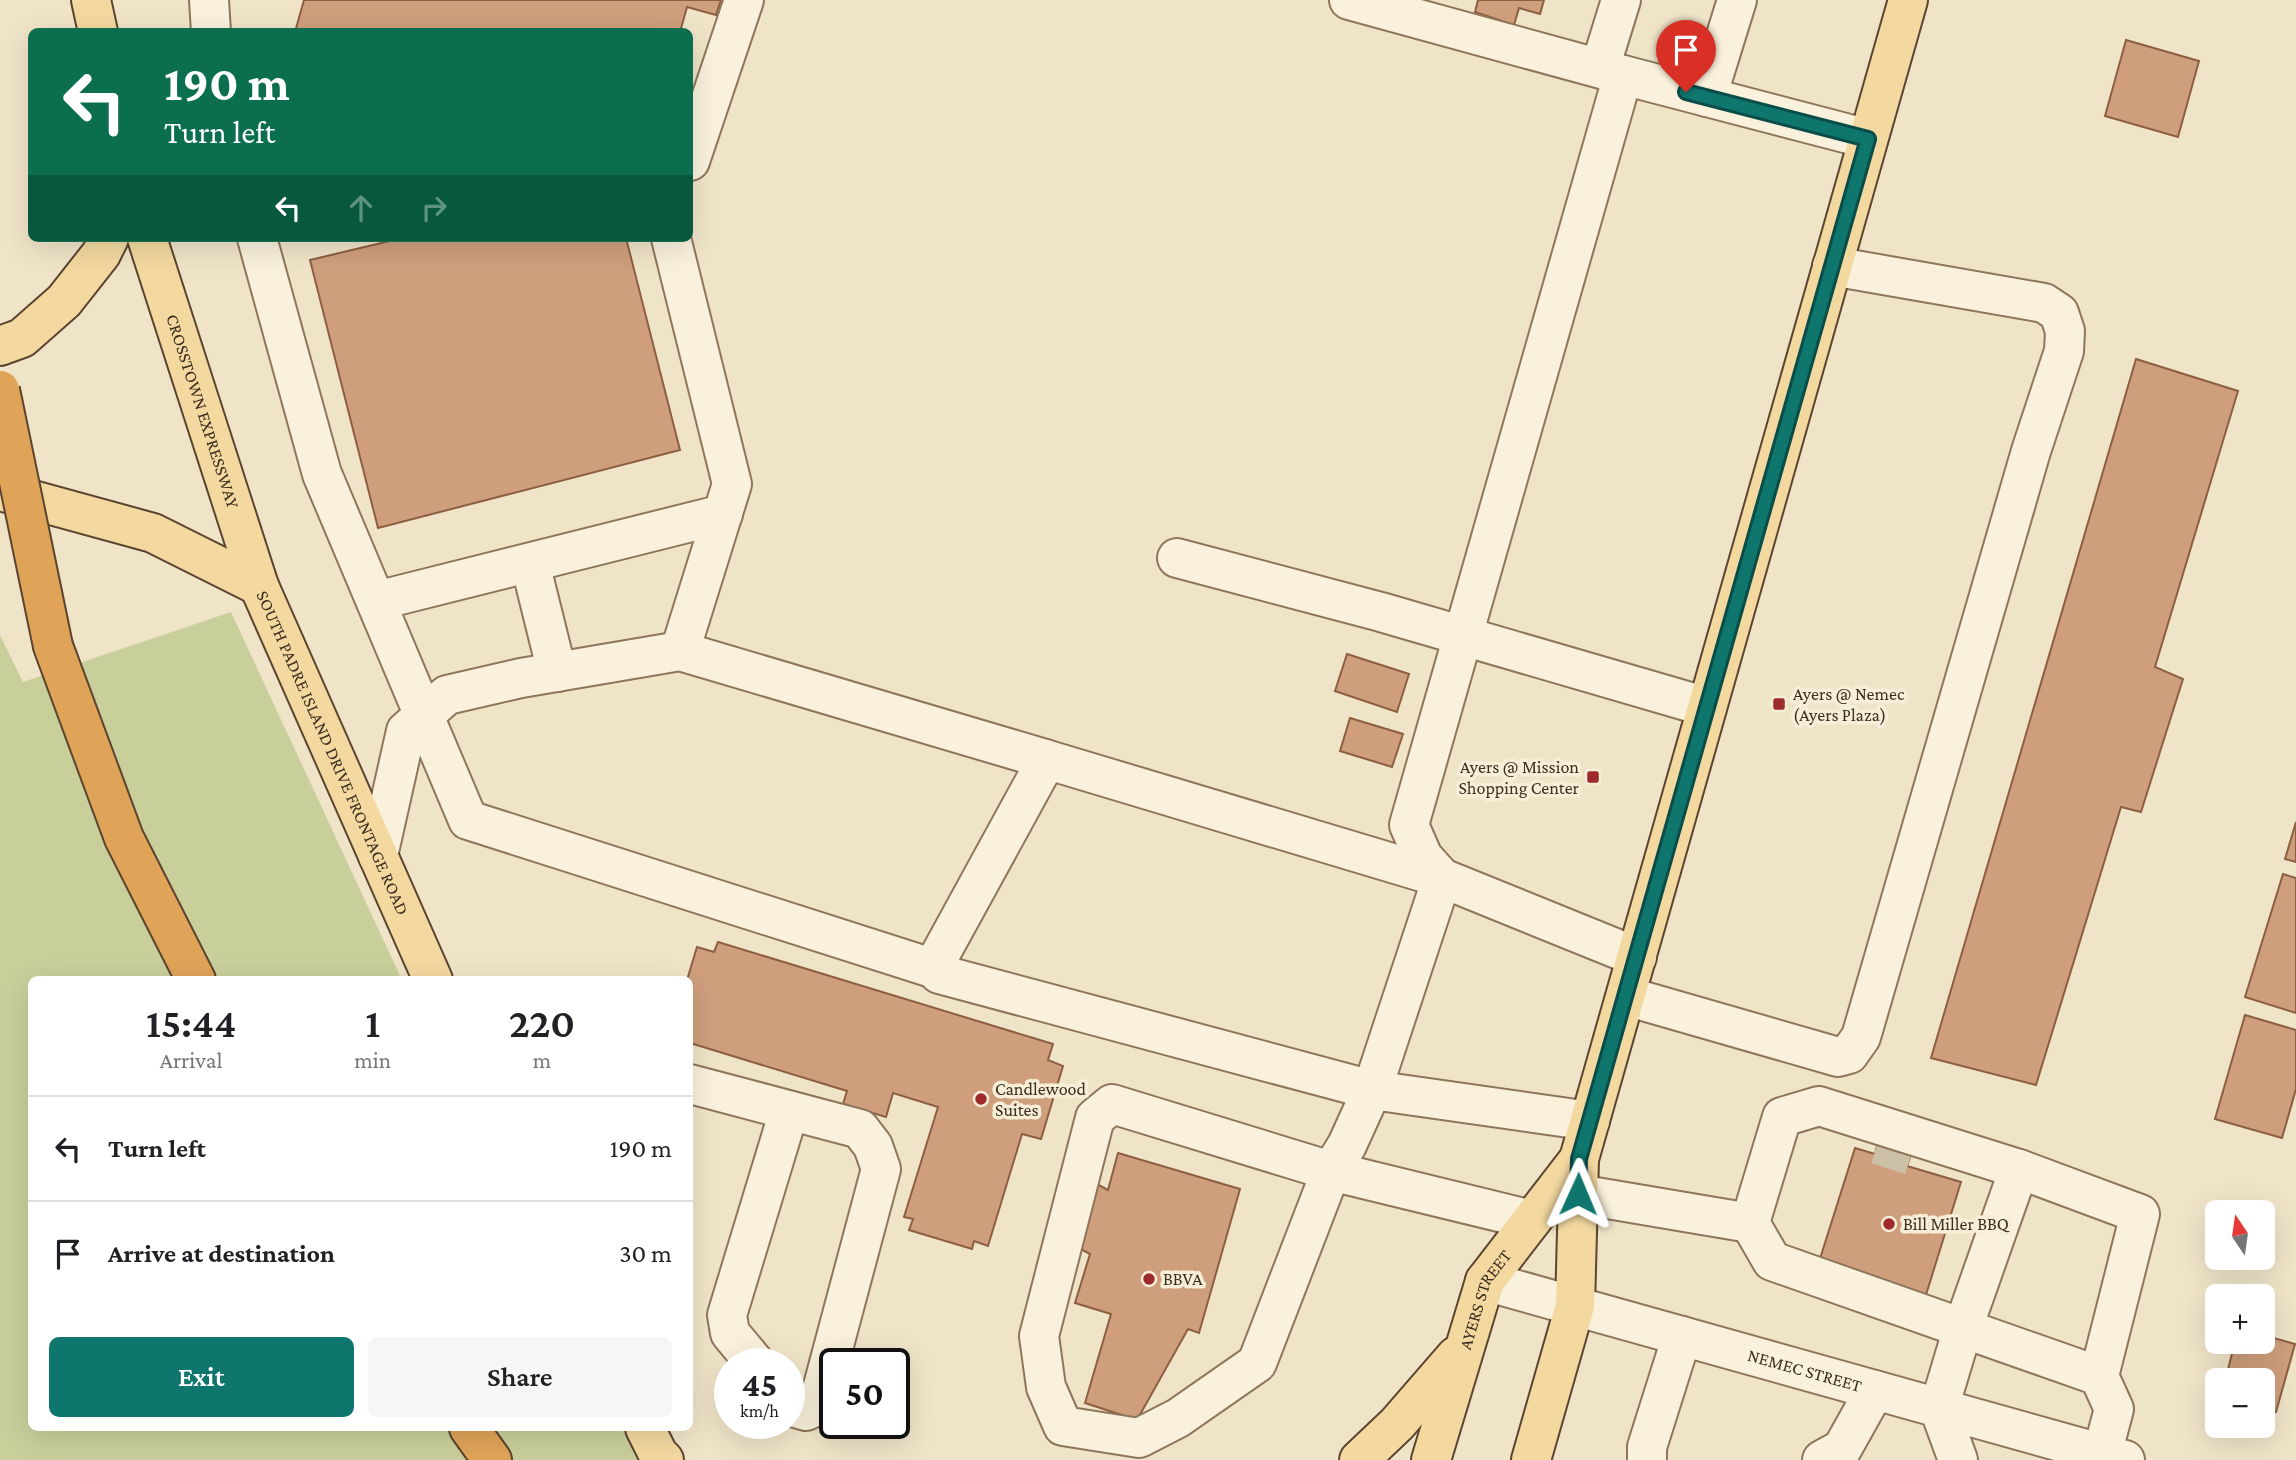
<!DOCTYPE html>
<html lang="en">
<head>
<meta charset="utf-8">
<style>
	body { margin:0; font-family:"Crimson Pro",serif; background:#f6f6f6; color:#202124; height:100vh; display:flex; flex-direction:column; font-size:26px; white-space:nowrap }
	* { box-sizing:border-box; margin:0 }
	p { font-size:23px; color:#757577 }
	.icon { flex:none; width:38px; height:38px; fill:none; stroke:currentColor; stroke-width:2; stroke-linecap:round; stroke-linejoin:round }
	.map { position:relative; flex:1; overflow:hidden }
	.side { position:absolute; left:28px; top:976px; width:665px; height:455px; display:flex; flex-direction:column; background:#fff; border-radius:10px; box-shadow:0 7px 28px #0002 }
	.side>* { flex:none }
	.banner { position:absolute; left:28px; top:28px; width:665px; height:214px; border-radius:10px; box-shadow:0 7px 28px #0002; background:#0b6e4f; color:#fff; overflow:hidden }
	.needle { width:46px; rotate:347deg }
	.buttons { position:absolute; left:2205px; top:1200px; display:grid; gap:14px }
	.buttons a { display:grid; place-items:center; width:70px; height:70px; border-radius:10px; background:#fff; box-shadow:0 7px 28px #0002; font-size:35px }
	.speed { position:absolute; left:714px; top:1348px; display:flex; gap:14px; font-size:35px; font-weight:700; text-align:center }
	.speed>* { display:grid; place-content:center; width:91px; height:91px; border-radius:50%; background:#fff; box-shadow:0 7px 28px #0002; line-height:1 }
	.speed small { font-size:18px; font-weight:400 }
	.speed .limit { border:4px solid #111; border-radius:10px; background:#fff; color:#111 }
	.pin { position:absolute; display:grid; place-items:center; width:60px; height:60px; color:#fff; margin:-72px -30px; border-radius:50% 50% 50% 0; rotate:-45deg; box-shadow:0 0 7px #0007 }
	.pin .icon { rotate:45deg }
	.me { position:absolute; width:77px; margin:-38px; rotate:1deg; stroke-linejoin:round; filter:drop-shadow(0 0 5px #0008) }
	.turn { display:flex; align-items:center; gap:24px; height:147px; padding:0 21px; font-size:32px }
	.turn .icon { width:91px; height:91px; stroke-width:2.5 }
	.turn b { display:block; font-size:49px; line-height:60px }
	.lanes { display:flex; align-items:center; height:66px; padding:0 21px; background:#0003; justify-content:center; gap:35px; direction:ltr }
	.lanes .off { opacity:.35 }
	.eta { display:flex; justify-content:space-evenly; align-items:center; height:119px; text-align:center }
	.eta b { font-size:42px; font-weight:600; line-height:49px }
	.primary-button { display:flex; gap:14px; margin-top:auto; padding:14px 21px }
	.primary-button a { flex:1; height:80px; border-radius:10px; background:#0f766e; color:#fff; font-size:28px; font-weight:600; line-height:80px; text-align:center }
	.primary-button a+a { background:#f6f6f6; color:#202124 }
	ul { padding:0; list-style:none }
	li { display:flex; align-items:center; gap:21px; height:105px; padding:0 21px; border-top:2px solid #e0e0e0 }
	li div { flex:1 }
	li b { display:block; font-size:26px }
	li em { font-style:normal }
	.map>svg:first-child { display:block }
</style>
</head>
<body>
<div class="map">
<svg width="2296" height="1460" viewBox="0 0 2296 1460">
	<rect width="100%" height="100%" fill="#f0e4c8"/>
	<path fill="#c9cf9b" d="M231,612L402,980H32V1428H621L642,1460H0V635L23,682Z"/>
	<g fill="#cf9f7d" stroke="#8d5f41" stroke-width="2">
		<path d="M304,0H721L716,15L687,7L680,32H295Z"/>
		<path d="M1478,0H1544L1540,14L1519,8L1514,25L1475,12Z"/>
		<path d="M2126,40L2199,61L2178,137L2105,116Z"/>
		<path d="M402,238H626L680,450L378,528L310,260Z"/>
		<path d="M2136,359L2238,391L2155,667L2183,679L2141,812L2121,807L2036,1085L1931,1058Z"/>
		<path d="M1347,654L1409,674L1397,712L1335,691Z"/>
		<path d="M1350,718L1403,734L1392,767L1340,751Z"/>
		<path d="M2296,822V862L2285,859Z"/>
		<path d="M2283,874L2296,878V1013L2245,997Z"/>
		<path d="M718,942L1053,1044L1048,1060L1063,1066L1041,1139L1022,1134L988,1246L974,1241L972,1249L909,1230L913,1219L904,1217L938,1107L893,1093L886,1117L843,1104L847,1091L690,1043V980H687L697,947L714,952Z"/>
		<path d="M2245,1015L2296,1030V1089L2282,1138L2215,1119Z"/>
		<path d="M1879,1139L1913,1149L1907,1166L1961,1182L1925,1298L1818,1265L1855,1148L1875,1154Z"/>
		<path d="M1118,1153L1240,1189L1199,1333L1188,1329L1137,1420L1085,1403L1111,1314L1075,1303L1090,1254L1077,1247L1095,1183L1108,1190Z"/>
		<path d="M2263,1335L2295,1344L2276,1412L2263,1408V1381H2225L2235,1342H2263Z"/>
	</g>
	<g fill="none" stroke-linecap="round" stroke-linejoin="round">
		<path stroke="#ccc0a6" stroke-width="38" stroke-dasharray="38 19" stroke-linecap="butt" d="M1877,1145L1911,1156"/>
		<g stroke="#8d765c" stroke-width="42">
			<g id="minor">
				<path d="M209,0L211,32"/>
				<path d="M1349,0L1623,75"/>
				<path d="M1600,68L1621,0"/>
				<path d="M1707,97L1737,0"/>
				<path d="M690,161L744,0"/>
				<path d="M257,238L322,474L468,820L935,969"/>
				<path d="M671,238L732,484L680,651"/>
				<path d="M1177,558L1381,612L1707,707"/>
				<path d="M530,563L557,672"/>
				<path d="M376,601L723,514"/>
				<path d="M1045,759L1442,878L1372,1090L1347,1145L1331,1171L1257,1363L1178,1418L1139,1438L1063,1426L1046,1387L1039,1336L1095,1118L1112,1104L1331,1171L1532,1220"/>
				<path d="M378,856L406,731L447,695L521,678L680,651L1045,759L1040,772L936,962L935,969L939,974L1372,1090L1590,1121"/>
				<path d="M1637,957L1442,878L1423,857L1409,825L1623,75L1868,139"/>
				<path d="M1626,996L1838,1057L1849,1054L1861,1037L2031,451L2064,351L2065,331L2059,313L2044,303L1832,266"/>
				<path d="M690,1084L860,1129L873,1146L881,1169L818,1405L806,1411L792,1407L789,1404"/>
				<path d="M1578,1194L1750,1223"/>
				<path id="s1" d="M1485,1281L2125,1460"/>
				<path d="M755,1363L730,1333L727,1315L789,1111"/>
				<path d="M2099,1376L2140,1214L2019,1169L1819,1106L1782,1117L1750,1223L1772,1261L2099,1376L2114,1409L2102,1454"/>
				<path d="M1647,1460V1447L1682,1336"/>
				<path d="M1822,1460L1842,1449L1875,1390"/>
				<path d="M1958,1460L1939,1408L1963,1328L2019,1169"/>
			</g>
		</g>
		<g stroke="#5b4430" stroke-width="42">
			<g id="major">
				<path d="M91,0L98,32"/>
				<path id="s2" d="M147,238L259,586L433,980"/>
				<path d="M0,346L22,338L64,301L101,254L109,238"/>
				<path d="M0,491L153,533L259,586"/>
				<path d="M645,1428L658,1454L664,1460"/>
				<path d="M1359,1460L1397,1424L1456,1356"/>
				<path id="s3" d="M1431,1460L1485,1281L1579,1159"/>
				<path d="M1531,1460L1575,1306L1579,1159L1908,0"/>
			</g>
		</g>
		<g stroke="#5b4430" stroke-width="42">
			<g id="highway">
				<path d="M53,646L124,838L196,980"/>
				<path d="M469,1428L492,1460"/>
			</g>
		</g>
		<use href="#minor" stroke="#faf1dc" stroke-width="38"/>
		<use href="#major" stroke="#f3d9a0" stroke-width="38"/>
		<use href="#highway" stroke="#e0a458" stroke-width="38"/>
		<g stroke="#5b4430" stroke-width="42" stroke-linecap="butt">
			<path id="highway-bridge" d="M0,390L53,646"/>
		</g>
		<use href="#highway-bridge" stroke="#e0a458" stroke-width="38"/>
	</g>
	<g fill="none" stroke-linecap="round" stroke-linejoin="round">
		<g stroke="#0a4d48" stroke-width="18">
			<path id="route" d="M1578,1194L1579,1159L1868,139L1686,92"/>
		</g>
		<use href="#route" stroke="#0f766e" stroke-width="12"/>
	</g>
	<g fill="#9e2a2b" stroke="#f7eed8" stroke-width="2.5">
		<rect x="1772" y="697" width="14" height="14" rx="3.5"/>
		<rect x="1586" y="770" width="14" height="14" rx="3.5"/>
		<circle cx="981" cy="1099" r="7"/>
		<circle cx="1889" cy="1224" r="7"/>
		<circle cx="1149" cy="1279" r="7"/>
	</g>
	<g text-anchor="middle" stroke-width="7" stroke-linejoin="round" paint-order="stroke">
		<g font-size="18" fill="#3d2e20" stroke="#f7eed8">
			<text dy="6" stroke="none"><textPath href="#s2" startOffset="182">CROSSTOWN EXPRESSWAY</textPath></text>
			<text dy="6" stroke="none"><textPath href="#s2" startOffset="548">SOUTH PADRE ISLAND DRIVE FRONTAGE ROAD</textPath></text>
			<text dy="6" stroke="none"><textPath href="#s3" startOffset="170">AYERS STREET</textPath></text>
			<text dy="6" stroke="none"><textPath href="#s1" startOffset="332">NEMEC STREET</textPath></text>
		</g>
		<g font-size="18" fill="#3d2e20" stroke="#f7eed8" text-anchor="start">
			<text x="1793" y="700">Ayers @ Nemec<tspan x="1793" dy="21">(Ayers Plaza)</tspan></text>
			<text x="1579" y="773" text-anchor="end">Ayers @ Mission<tspan x="1579" dy="21">Shopping Center</tspan></text>
			<text x="995" y="1095">Candlewood<tspan x="995" dy="21">Suites</tspan></text>
			<text x="1903" y="1230">Bill Miller BBQ</text>
			<text x="1163" y="1285">BBVA</text>
		</g>
	</g>
</svg>
<div class="buttons">
<a><svg class="needle" viewBox="-14 -14 28 28"><path d="M0-13l5 13h-10z" fill="#e53935"/><path d="M0 13l5-13h-10z" fill="#757577"/></svg></a>
<a>+</a>
<a>−</a>
</div>
<div class="speed"><div>45<small>km/h</small></div><div class="limit">50</div></div>
<div class="pin" style="left:1686px;top:92px;background:#d93025"><svg class="icon" aria-label="arrive" viewBox="0 0 24 24"><path d="M6 21V4h12l-3 4 3 4H6"/></svg></div>
<svg class="me" style="left:1578px;top:1194px" viewBox="-20 -20 40 40"><path d="M0-17L14 15 0 8-14 15z" fill="#0f766e" stroke="#fff" stroke-width="4"/></svg>
<div class="banner">
<div class="turn"><svg class="icon" aria-label="left" viewBox="0 0 24 24"><path d="M17 20v-9H6M10 6l-5 5 5 5"/></svg><div><b>190 m</b>Turn left</div></div>
<div class="lanes"><svg class="icon" aria-label="left" viewBox="0 0 24 24"><path d="M17 20v-9H6M10 6l-5 5 5 5"/></svg><svg class="icon off" aria-label="ahead" viewBox="0 0 24 24"><path d="M12 20V5M6 11l6-6 6 6"/></svg><svg class="icon off" aria-label="right" viewBox="0 0 24 24"><path d="M7 20v-9h11M14 6l5 5-5 5"/></svg></div>
</div>
<section class="side">
<div class="eta">
<div><b>15:44</b><p>Arrival</p></div>
<div><b>1</b><p>min</p></div>
<div><b>220</b><p>m</p></div>
</div>
<ul>
<li><svg class="icon" aria-label="left" viewBox="0 0 24 24"><path d="M17 20v-9H6M10 6l-5 5 5 5"/></svg><div><b>Turn left</b></div><em>190 m</em></li>
<li><svg class="icon" aria-label="arrive" viewBox="0 0 24 24"><path d="M6 21V4h12l-3 4 3 4H6"/></svg><div><b>Arrive at destination</b></div><em>30 m</em></li>
</ul>
<div class="primary-button"><a>Exit</a><a>Share</a></div>
</section>
</div>
</body>
</html>
